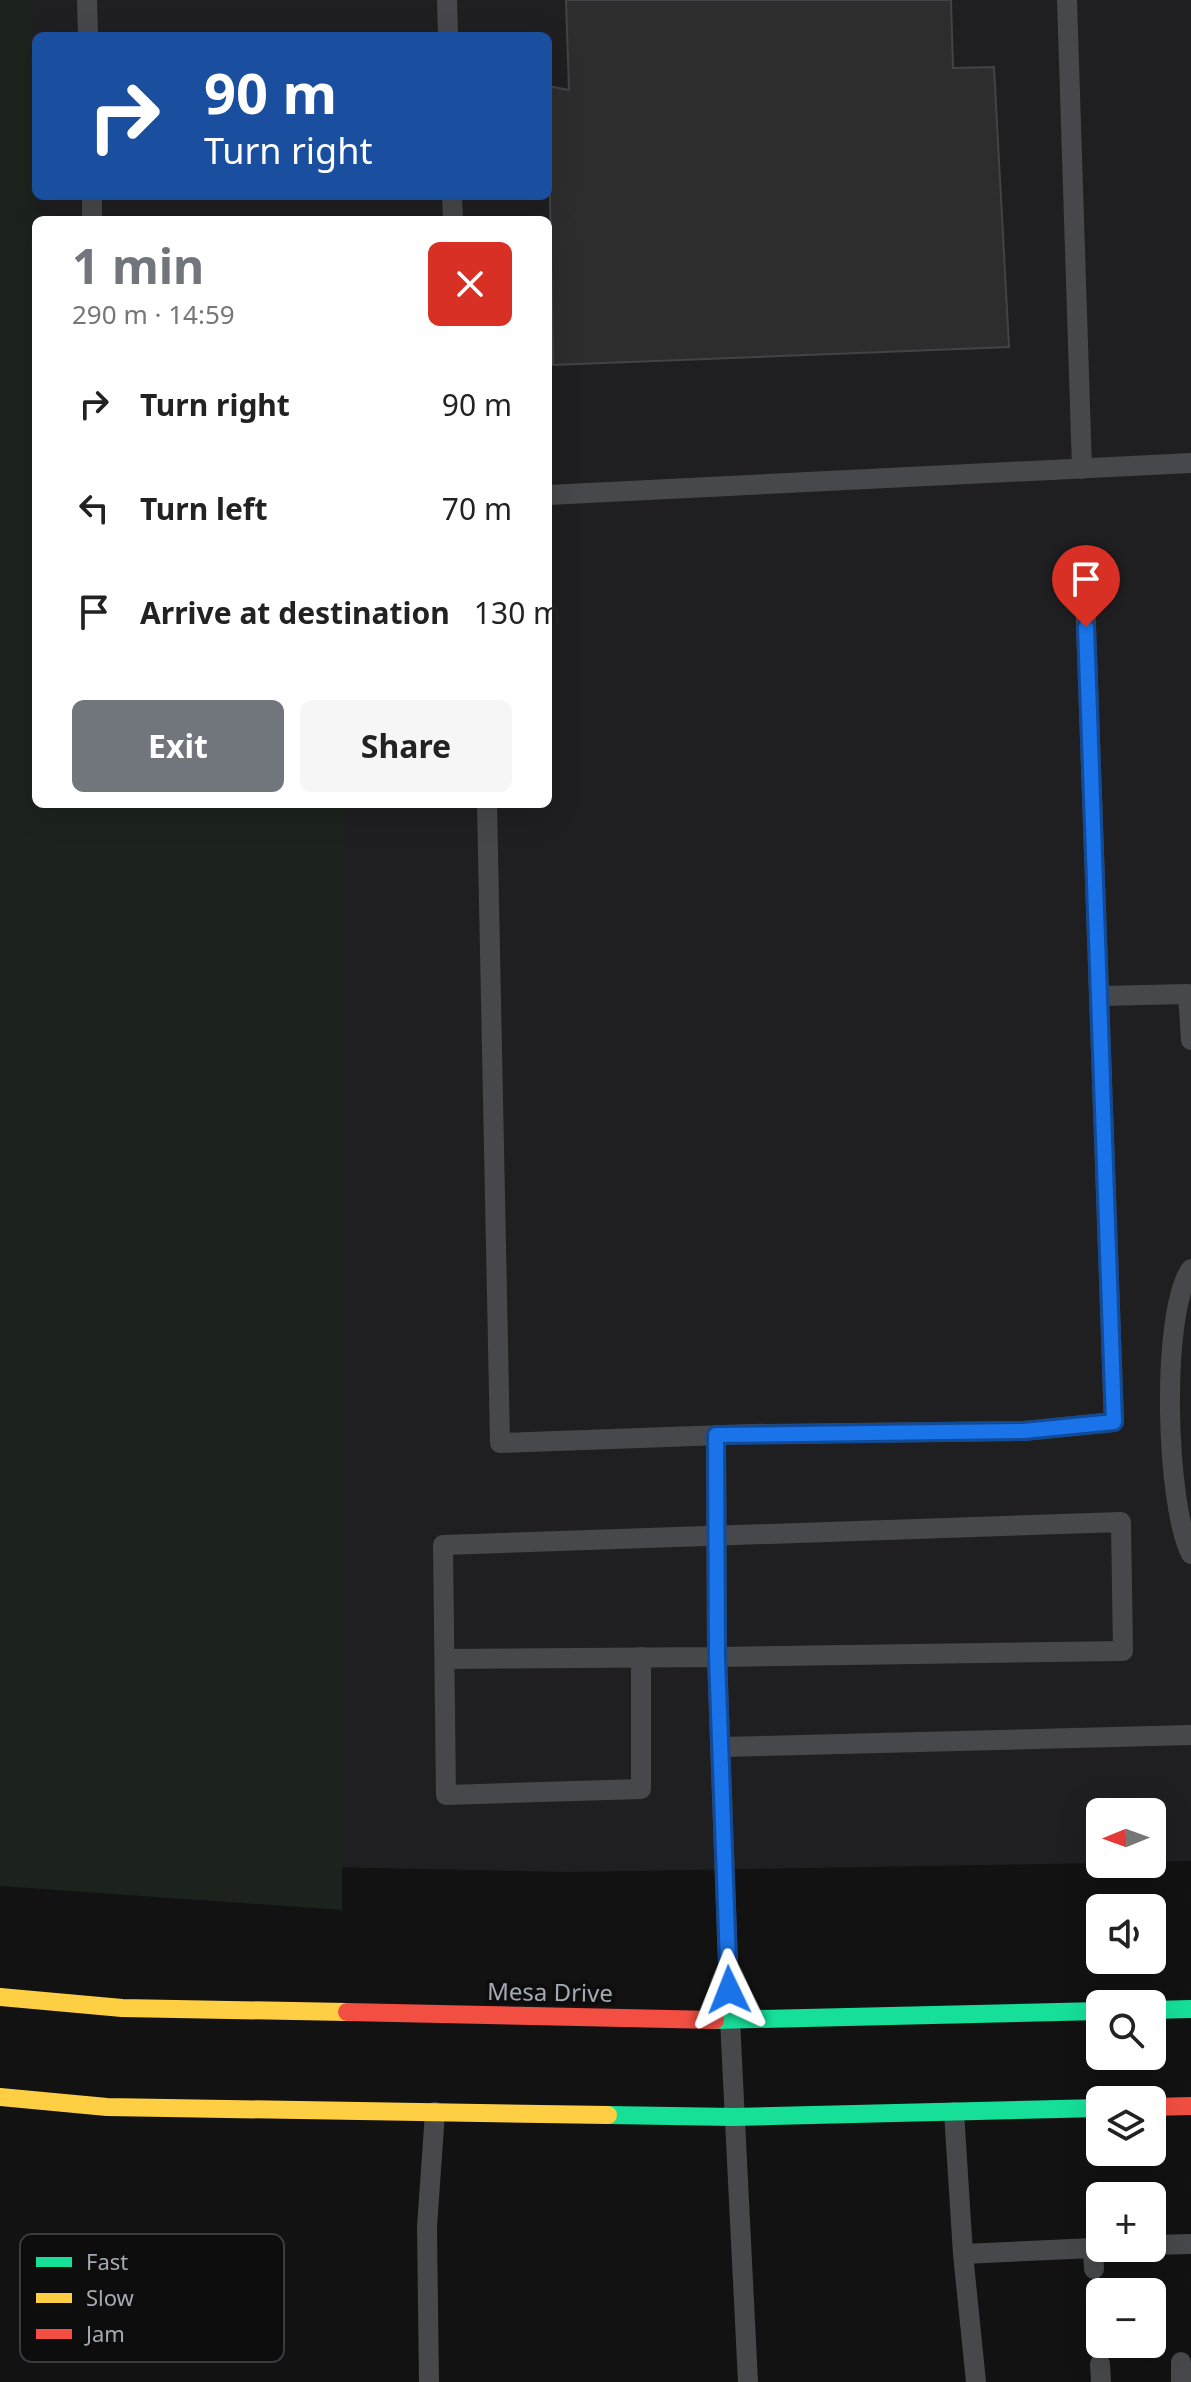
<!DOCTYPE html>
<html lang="en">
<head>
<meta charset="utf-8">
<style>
	body { margin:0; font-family:"Noto Sans",sans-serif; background:#f6f6f6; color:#222; height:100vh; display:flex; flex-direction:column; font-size:30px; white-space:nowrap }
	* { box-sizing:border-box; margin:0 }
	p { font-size:26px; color:#767676 }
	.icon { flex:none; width:44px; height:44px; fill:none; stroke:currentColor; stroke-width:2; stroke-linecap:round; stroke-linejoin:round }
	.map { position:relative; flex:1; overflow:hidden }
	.panel { position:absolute; left:32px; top:216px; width:520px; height:592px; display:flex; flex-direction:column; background:#fff; border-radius:12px; box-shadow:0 8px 32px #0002 }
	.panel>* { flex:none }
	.banner { position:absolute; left:32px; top:32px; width:520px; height:168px; border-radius:12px; box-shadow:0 8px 32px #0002; background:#1a4fa0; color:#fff; overflow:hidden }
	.needle { width:52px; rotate:269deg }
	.buttons { position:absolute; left:1086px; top:1798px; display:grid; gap:16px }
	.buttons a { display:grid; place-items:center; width:80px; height:80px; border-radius:12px; background:#fff; box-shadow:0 8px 32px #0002; font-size:40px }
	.pin { position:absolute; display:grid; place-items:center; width:68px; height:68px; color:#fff; margin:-82px -34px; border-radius:50% 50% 50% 0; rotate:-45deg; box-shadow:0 0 8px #0007 }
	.pin .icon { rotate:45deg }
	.me { position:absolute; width:88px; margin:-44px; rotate:358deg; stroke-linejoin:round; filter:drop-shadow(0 0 6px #0008) }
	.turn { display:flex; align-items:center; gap:28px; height:168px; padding:0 40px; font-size:36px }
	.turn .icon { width:104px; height:104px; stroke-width:2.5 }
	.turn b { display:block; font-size:56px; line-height:68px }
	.round { display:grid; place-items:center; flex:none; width:84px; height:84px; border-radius:12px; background:#f6f6f6 }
	.headline { display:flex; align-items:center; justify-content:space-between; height:136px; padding:0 40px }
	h1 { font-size:48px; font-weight:700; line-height:60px; color:#71757c }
	.button { display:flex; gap:16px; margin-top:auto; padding:16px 40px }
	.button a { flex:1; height:92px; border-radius:12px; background:#71757c; color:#fff; font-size:32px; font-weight:700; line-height:92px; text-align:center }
	.button a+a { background:#f6f6f6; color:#222 }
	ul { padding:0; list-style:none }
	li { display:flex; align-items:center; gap:24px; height:104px; padding:0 40px }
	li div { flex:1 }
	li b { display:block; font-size:30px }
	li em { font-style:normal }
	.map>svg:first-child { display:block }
</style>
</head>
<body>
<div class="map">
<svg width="1191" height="2382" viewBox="0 0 1191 2382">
	<rect width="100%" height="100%" fill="#121213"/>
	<path fill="#1f1f21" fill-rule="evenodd" d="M0,0H1191V1861L1152,1862V1812H1100V1863L565,1872L0,1860ZM36,36H548V196H36ZM36,220H548V804H36Z"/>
	<path fill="#1c231d" d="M0,0H31L36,220V804H345L342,1910L0,1886Z"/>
	<path fill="#2d2d2e" stroke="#424346" stroke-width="2" d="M566,0H951L953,68L994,67L1009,347L553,365L548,86L569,90Z"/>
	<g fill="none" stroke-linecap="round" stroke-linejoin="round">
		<g stroke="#47484b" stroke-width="20">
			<path d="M87,0L88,36"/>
			<path d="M447,0L448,36"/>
			<path d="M1067,0L1082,469"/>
			<path d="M92,196V220"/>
			<path d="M452,196L453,220"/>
			<path d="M548,495L1191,463"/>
			<path d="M487,804L500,1443L751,1434L1024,1431L1114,1422L1085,596"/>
			<path d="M1100,996L1188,994L1191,1040"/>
			<path d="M1191,1269C1160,1313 1166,1506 1191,1554"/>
			<path d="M641,1657V1789L446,1795L443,1545L1121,1522L1123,1651L717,1657L730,2020L748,2382"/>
			<path d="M445,1659L717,1657L716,1435"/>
			<path d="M721,1747L1191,1735"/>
			<path d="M954,2112L963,2254L976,2382"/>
			<path d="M1152,2245L1191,2244"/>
			<path d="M963,2254L1093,2248L1094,2269"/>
			<path d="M1181,2362V2382"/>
			<path d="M1100,2364L1101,2382"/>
			<path d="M429,2382L427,2227L435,2112"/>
		</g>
		<g stroke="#16e098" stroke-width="18">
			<path d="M1152,2010L1191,2009"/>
			<path d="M715,2020L1100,2011"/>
			<path d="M608,2115L734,2117L1100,2108"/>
		</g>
		<g stroke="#ffcf43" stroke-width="18">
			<path d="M0,1997L122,2008L347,2012"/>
			<path d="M0,2097L107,2107L608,2115"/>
		</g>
		<g stroke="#f24e42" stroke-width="18">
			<path d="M347,2012L715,2020"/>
			<path d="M1152,2107L1191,2106"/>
		</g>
	</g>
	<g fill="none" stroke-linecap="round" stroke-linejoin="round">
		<g stroke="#114b97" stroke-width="20">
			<path id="route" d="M729,1990L717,1657L716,1435L1024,1431L1114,1422L1086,627"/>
		</g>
		<use href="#route" stroke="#1a73e8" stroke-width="14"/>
	</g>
	<g text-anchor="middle" stroke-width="8" stroke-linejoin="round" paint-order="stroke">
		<g font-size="24" fill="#a4aab4" stroke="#0d0d0e">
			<text transform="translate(550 1993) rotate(1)" y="8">Mesa Drive</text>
		</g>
	</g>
	<rect x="20" y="2234" width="264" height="128" rx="12" fill="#0d0d0e" stroke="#3a3c40" stroke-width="2"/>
	<rect x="36" y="2257" width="36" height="10" fill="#16e098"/>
	<rect x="36" y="2293" width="36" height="10" fill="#ffcf43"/>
	<rect x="36" y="2329" width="36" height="10" fill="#f24e42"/>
	<g font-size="22" fill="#a4aab4">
		<text x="86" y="2270">Fast</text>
		<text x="86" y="2306">Slow</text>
		<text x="86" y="2342">Jam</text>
	</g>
</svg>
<div class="buttons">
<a><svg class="needle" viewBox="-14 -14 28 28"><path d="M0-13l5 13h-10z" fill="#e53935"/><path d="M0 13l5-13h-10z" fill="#767676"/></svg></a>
<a><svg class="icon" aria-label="sound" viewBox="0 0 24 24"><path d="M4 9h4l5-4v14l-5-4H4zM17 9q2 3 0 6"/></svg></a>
<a><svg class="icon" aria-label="search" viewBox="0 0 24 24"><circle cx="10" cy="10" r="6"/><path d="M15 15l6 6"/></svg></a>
<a><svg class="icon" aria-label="layers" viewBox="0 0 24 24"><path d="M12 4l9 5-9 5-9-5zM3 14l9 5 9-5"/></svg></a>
<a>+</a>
<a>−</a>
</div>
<div class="pin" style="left:1086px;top:627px;background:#d93025"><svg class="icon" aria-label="arrive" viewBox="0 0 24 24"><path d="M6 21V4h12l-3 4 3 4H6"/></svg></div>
<svg class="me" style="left:729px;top:1990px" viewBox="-20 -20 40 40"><path d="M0-17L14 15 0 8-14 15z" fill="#1a73e8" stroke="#fff" stroke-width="4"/></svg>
<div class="banner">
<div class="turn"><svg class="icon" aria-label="right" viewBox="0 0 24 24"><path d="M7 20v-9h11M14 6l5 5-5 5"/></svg><div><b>90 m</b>Turn right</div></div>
</div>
<section class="panel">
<div class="headline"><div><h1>1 min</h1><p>290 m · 14:59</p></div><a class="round" style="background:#d93025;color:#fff"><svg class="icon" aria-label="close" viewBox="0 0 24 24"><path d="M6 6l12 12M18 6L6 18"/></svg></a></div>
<ul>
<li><svg class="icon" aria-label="right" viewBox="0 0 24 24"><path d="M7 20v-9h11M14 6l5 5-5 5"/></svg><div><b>Turn right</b></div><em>90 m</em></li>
<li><svg class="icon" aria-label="left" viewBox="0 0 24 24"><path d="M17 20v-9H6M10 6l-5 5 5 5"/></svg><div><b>Turn left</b></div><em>70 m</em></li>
<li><svg class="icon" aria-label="arrive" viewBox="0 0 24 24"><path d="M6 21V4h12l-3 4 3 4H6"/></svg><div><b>Arrive at destination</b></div><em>130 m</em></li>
</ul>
<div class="button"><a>Exit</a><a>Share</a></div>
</section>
</div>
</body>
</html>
